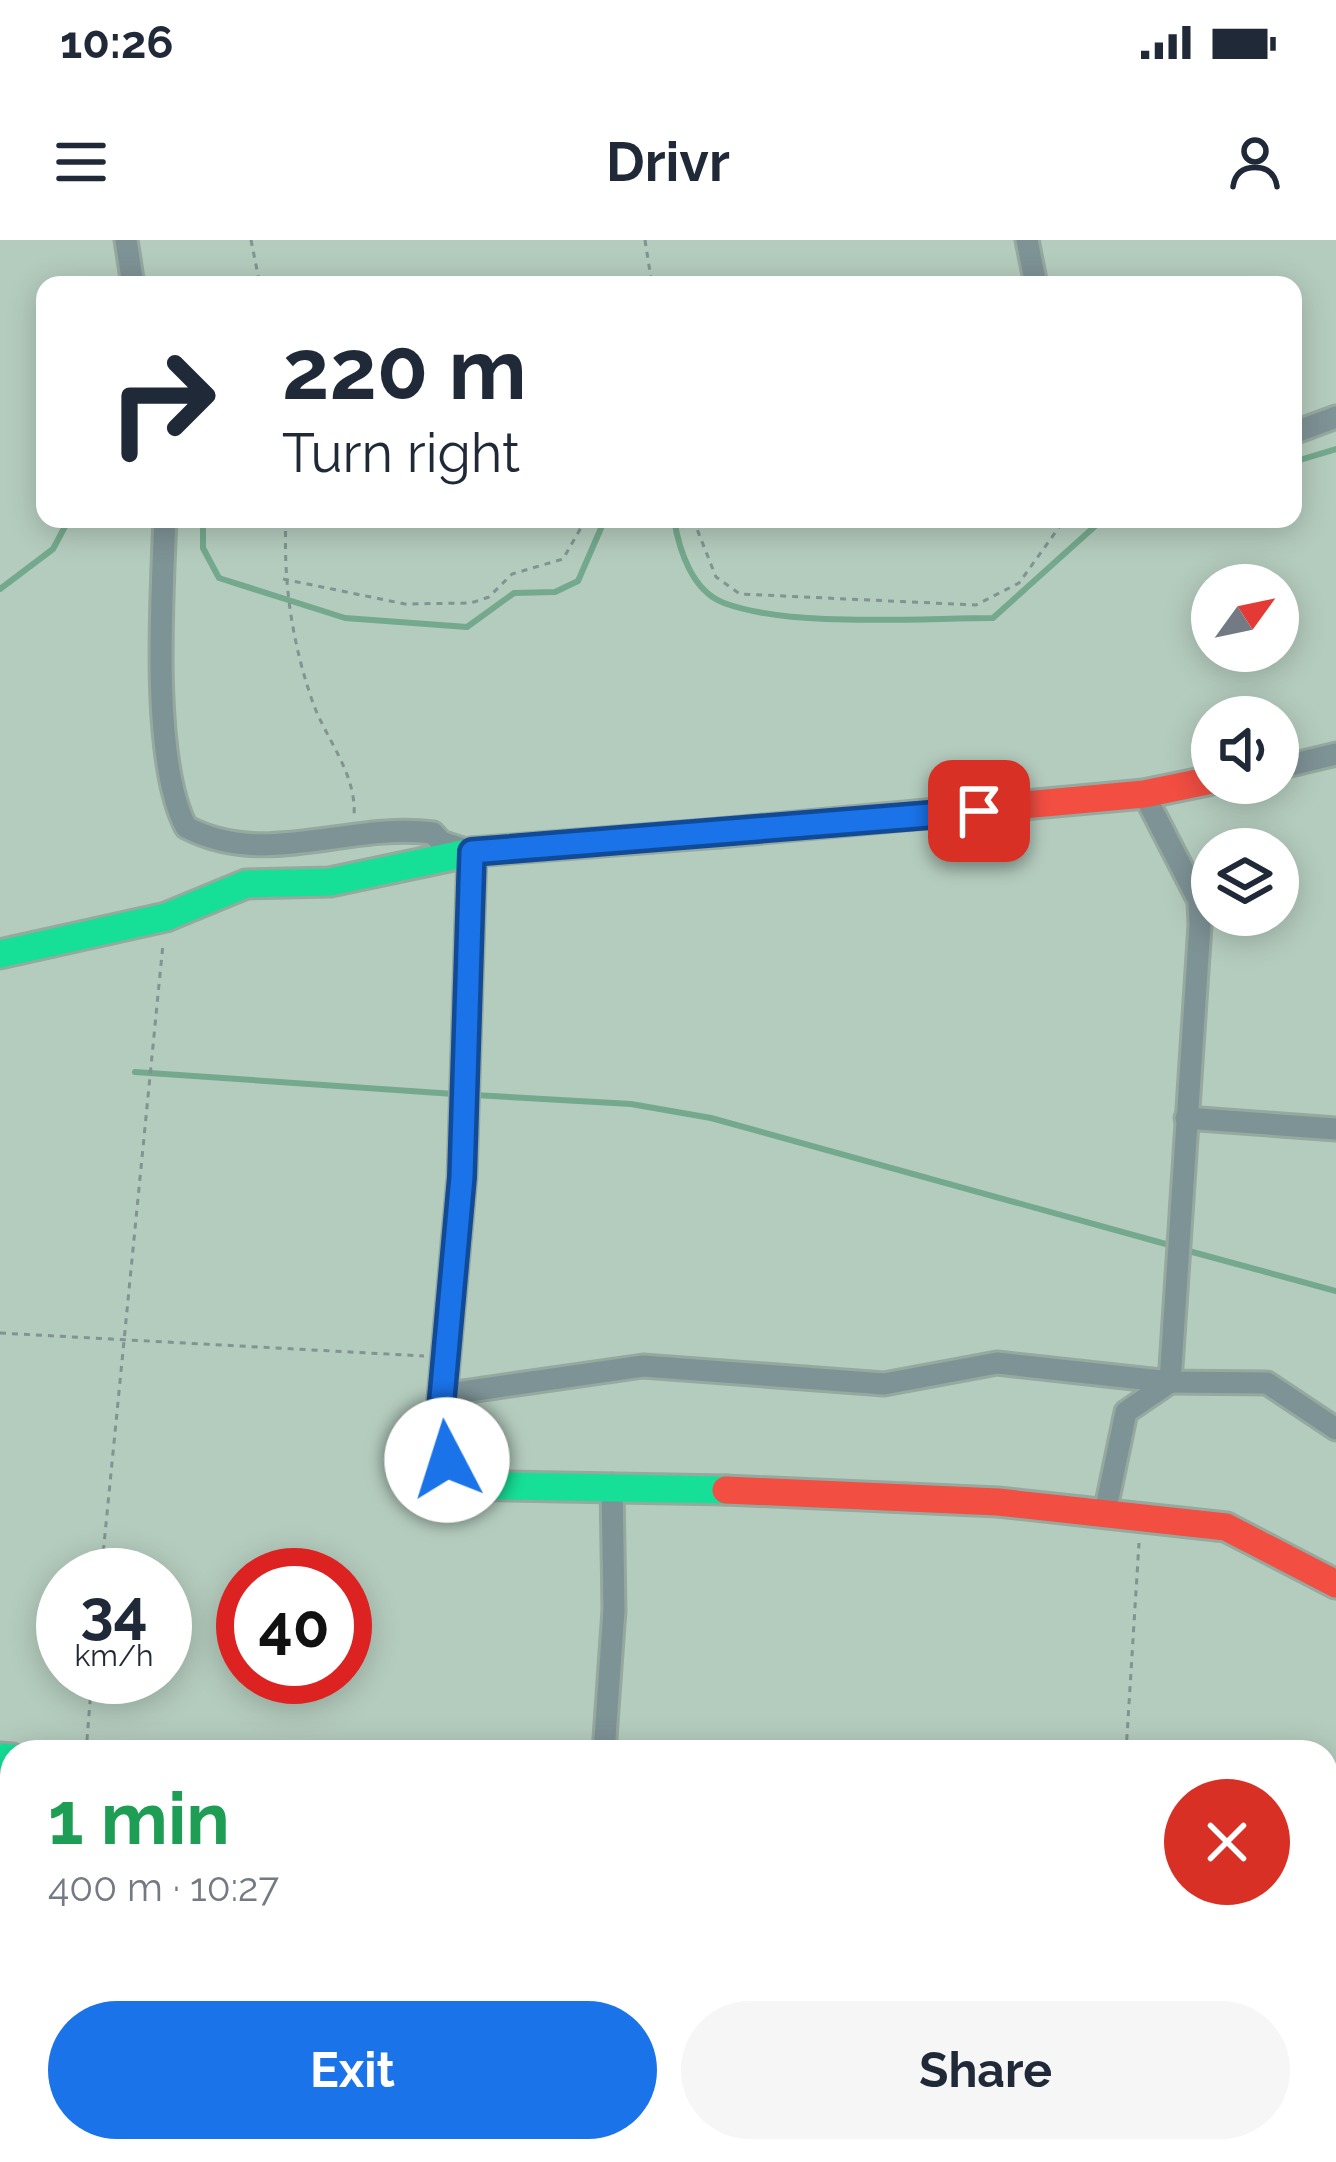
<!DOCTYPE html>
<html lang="en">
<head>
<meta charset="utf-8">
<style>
	body { margin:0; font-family:Raleway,sans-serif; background:#f6f6f7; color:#1f2937; height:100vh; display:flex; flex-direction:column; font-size:45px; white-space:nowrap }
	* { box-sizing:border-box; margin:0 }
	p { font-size:39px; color:#747a83 }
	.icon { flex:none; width:66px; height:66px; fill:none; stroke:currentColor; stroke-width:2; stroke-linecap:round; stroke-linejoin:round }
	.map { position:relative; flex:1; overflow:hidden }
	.details { position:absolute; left:0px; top:1500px; width:1338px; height:423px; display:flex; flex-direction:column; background:#fff; border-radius:36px 36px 0 0; box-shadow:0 6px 30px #0003 }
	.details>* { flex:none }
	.guide { position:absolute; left:36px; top:36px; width:1266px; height:252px; border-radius:24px; box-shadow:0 6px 30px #0003; background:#fff; color:#1f2937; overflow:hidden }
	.needle { width:78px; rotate:57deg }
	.fabs { position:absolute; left:1191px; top:324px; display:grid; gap:24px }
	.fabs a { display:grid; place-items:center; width:108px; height:108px; border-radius:50%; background:#fff; box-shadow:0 6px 30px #0003; font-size:60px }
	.speed { position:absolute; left:36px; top:1308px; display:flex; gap:24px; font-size:60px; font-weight:700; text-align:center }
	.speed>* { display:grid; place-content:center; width:156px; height:156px; border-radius:50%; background:#fff; box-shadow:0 6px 30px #0003; line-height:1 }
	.speed small { font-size:30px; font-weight:400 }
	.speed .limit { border:18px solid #d22; background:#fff; color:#111 }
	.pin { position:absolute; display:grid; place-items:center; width:102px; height:102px; color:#fff; margin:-51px; border-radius:24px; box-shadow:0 6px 18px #0006 }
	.me { position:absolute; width:132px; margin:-66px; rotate:355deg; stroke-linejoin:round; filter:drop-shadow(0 0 9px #0008) }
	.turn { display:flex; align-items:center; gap:42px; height:252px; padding:0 48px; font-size:54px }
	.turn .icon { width:156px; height:156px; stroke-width:2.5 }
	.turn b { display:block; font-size:84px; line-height:102px }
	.round { display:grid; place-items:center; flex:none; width:126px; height:126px; border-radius:63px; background:#f6f6f7 }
	.overview { display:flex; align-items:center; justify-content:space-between; height:204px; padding:0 48px }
	h1 { font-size:72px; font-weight:700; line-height:90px; color:#1e9e55 }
	.cta { display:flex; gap:24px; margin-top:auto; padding:24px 48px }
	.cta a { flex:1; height:138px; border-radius:72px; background:#1a73e8; color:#fff; font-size:48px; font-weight:700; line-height:138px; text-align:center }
	.cta a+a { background:#f6f6f7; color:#1f2937 }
	.status { display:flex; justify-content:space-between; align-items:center; height:84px; padding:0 60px; background:#fff; direction:ltr }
	.status svg { height:33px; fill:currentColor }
	header { display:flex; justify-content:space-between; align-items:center; height:156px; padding:0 48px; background:#fff; font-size:54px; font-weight:700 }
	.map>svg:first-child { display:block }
</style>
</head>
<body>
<div class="status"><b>10:26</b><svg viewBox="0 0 49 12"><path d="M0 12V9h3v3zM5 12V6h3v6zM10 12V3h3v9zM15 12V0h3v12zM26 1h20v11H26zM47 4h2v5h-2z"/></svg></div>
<header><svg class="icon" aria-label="menu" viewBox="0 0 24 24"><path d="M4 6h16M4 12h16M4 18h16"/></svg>Drivr<svg class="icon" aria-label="person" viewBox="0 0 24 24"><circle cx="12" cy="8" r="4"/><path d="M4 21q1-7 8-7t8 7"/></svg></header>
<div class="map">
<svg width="1336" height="1922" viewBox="0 0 1336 1922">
	<rect width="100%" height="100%" fill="#b4ccbe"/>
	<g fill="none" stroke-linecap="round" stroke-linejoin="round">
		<g stroke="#74a98d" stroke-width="6">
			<path d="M1293,222L1336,209"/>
			<path d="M203,279V308L219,338L345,378L467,387L514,353L555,352L578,341L605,279"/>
			<path d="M674,279C679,310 692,351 724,363C791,388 919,378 993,378L1103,279"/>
			<path d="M0,349L53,309L69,279"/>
			<path d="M135,832L454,854"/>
			<path d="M474,855L631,864L711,878L1173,1006"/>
			<path d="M1185,1010L1336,1051"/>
		</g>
		<g stroke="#96a99f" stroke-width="27">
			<g id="street">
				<path d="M126,0L133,45"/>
				<path d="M1027,0L1036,45"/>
				<path d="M1293,193L1336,177"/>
				<path d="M165,279C162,356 151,520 186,587C265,629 348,582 433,593L441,602L466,610"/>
				<path d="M1278,528L1336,514"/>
				<path d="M1186,878L1336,889"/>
				<path d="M442,1155L643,1126L884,1144L997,1123L1170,1142L1267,1143L1336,1189"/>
				<path d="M1105,1273L1126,1172L1170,1142L1200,685L1199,661L1144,554"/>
				<path d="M604,1512L614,1370L612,1245"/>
				<path d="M577,1922L578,1911"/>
			</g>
		</g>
		<g stroke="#96a99f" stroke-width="33">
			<g id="fast">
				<path d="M472,612L462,937L440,1180L453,1245L726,1250"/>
				<path d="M0,714L166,677L246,644L330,642L472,612L719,593"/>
				<path d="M0,1517L12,1518"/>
				<path d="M1326,1596L1336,1597"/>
			</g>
		</g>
		<g stroke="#96a99f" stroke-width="33">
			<g id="jam">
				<path d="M719,593L1144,554L1212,540"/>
				<path d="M726,1250L998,1262L1226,1287L1336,1344"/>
			</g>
		</g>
		<g stroke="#819392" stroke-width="3" stroke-dasharray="6 6" stroke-linecap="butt">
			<path d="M251,0L260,45"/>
			<path d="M645,0L652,45"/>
			<path d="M286,279C283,342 292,403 313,463C327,501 357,534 354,577"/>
			<path d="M693,279L716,337L740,354L976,365L1019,343L1065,279"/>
			<path d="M283,339L405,364L471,363L489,357L512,334L563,319L586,279"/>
			<path d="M0,1093L424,1116"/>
			<path d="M101,1335L163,704"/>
			<path d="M86,1512L92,1437"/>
			<path d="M1126,1512L1139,1303"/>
			<path d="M67,1922V1911"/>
			<path d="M1098,1922V1911"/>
		</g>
		<use href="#street" stroke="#7e9396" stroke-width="21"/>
		<use href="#fast" stroke="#16e098" stroke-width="27"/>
		<use href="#jam" stroke="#f24e42" stroke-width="27"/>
	</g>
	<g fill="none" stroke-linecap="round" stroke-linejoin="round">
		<g stroke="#114b97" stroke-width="30">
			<path id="route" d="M447,1220L440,1180L462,937L472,612L979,571"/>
		</g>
		<use href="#route" stroke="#1a73e8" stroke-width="21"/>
	</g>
</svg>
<div class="fabs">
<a><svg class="needle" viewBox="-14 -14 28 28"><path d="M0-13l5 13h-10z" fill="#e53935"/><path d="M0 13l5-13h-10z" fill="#747a83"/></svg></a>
<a><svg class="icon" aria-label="sound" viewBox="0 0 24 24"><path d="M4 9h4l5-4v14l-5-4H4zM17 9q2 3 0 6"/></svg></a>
<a><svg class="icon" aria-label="layers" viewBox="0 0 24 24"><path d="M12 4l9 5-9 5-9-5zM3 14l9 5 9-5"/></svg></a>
</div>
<div class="speed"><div>34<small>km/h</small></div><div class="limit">40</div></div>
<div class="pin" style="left:979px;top:571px;background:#d93025"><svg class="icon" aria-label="arrive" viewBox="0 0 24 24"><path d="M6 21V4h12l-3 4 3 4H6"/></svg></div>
<svg class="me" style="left:447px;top:1220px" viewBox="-20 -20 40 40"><circle r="19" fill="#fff"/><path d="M0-13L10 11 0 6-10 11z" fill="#1a73e8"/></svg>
<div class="guide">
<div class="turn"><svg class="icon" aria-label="right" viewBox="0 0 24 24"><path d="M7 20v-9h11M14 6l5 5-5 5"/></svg><div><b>220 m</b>Turn right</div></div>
</div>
<section class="details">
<div class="overview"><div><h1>1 min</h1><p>400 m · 10:27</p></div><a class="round" style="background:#d93025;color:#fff"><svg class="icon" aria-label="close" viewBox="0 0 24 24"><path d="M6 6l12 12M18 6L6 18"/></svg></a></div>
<div class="cta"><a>Exit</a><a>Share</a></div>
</section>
</div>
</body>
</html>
